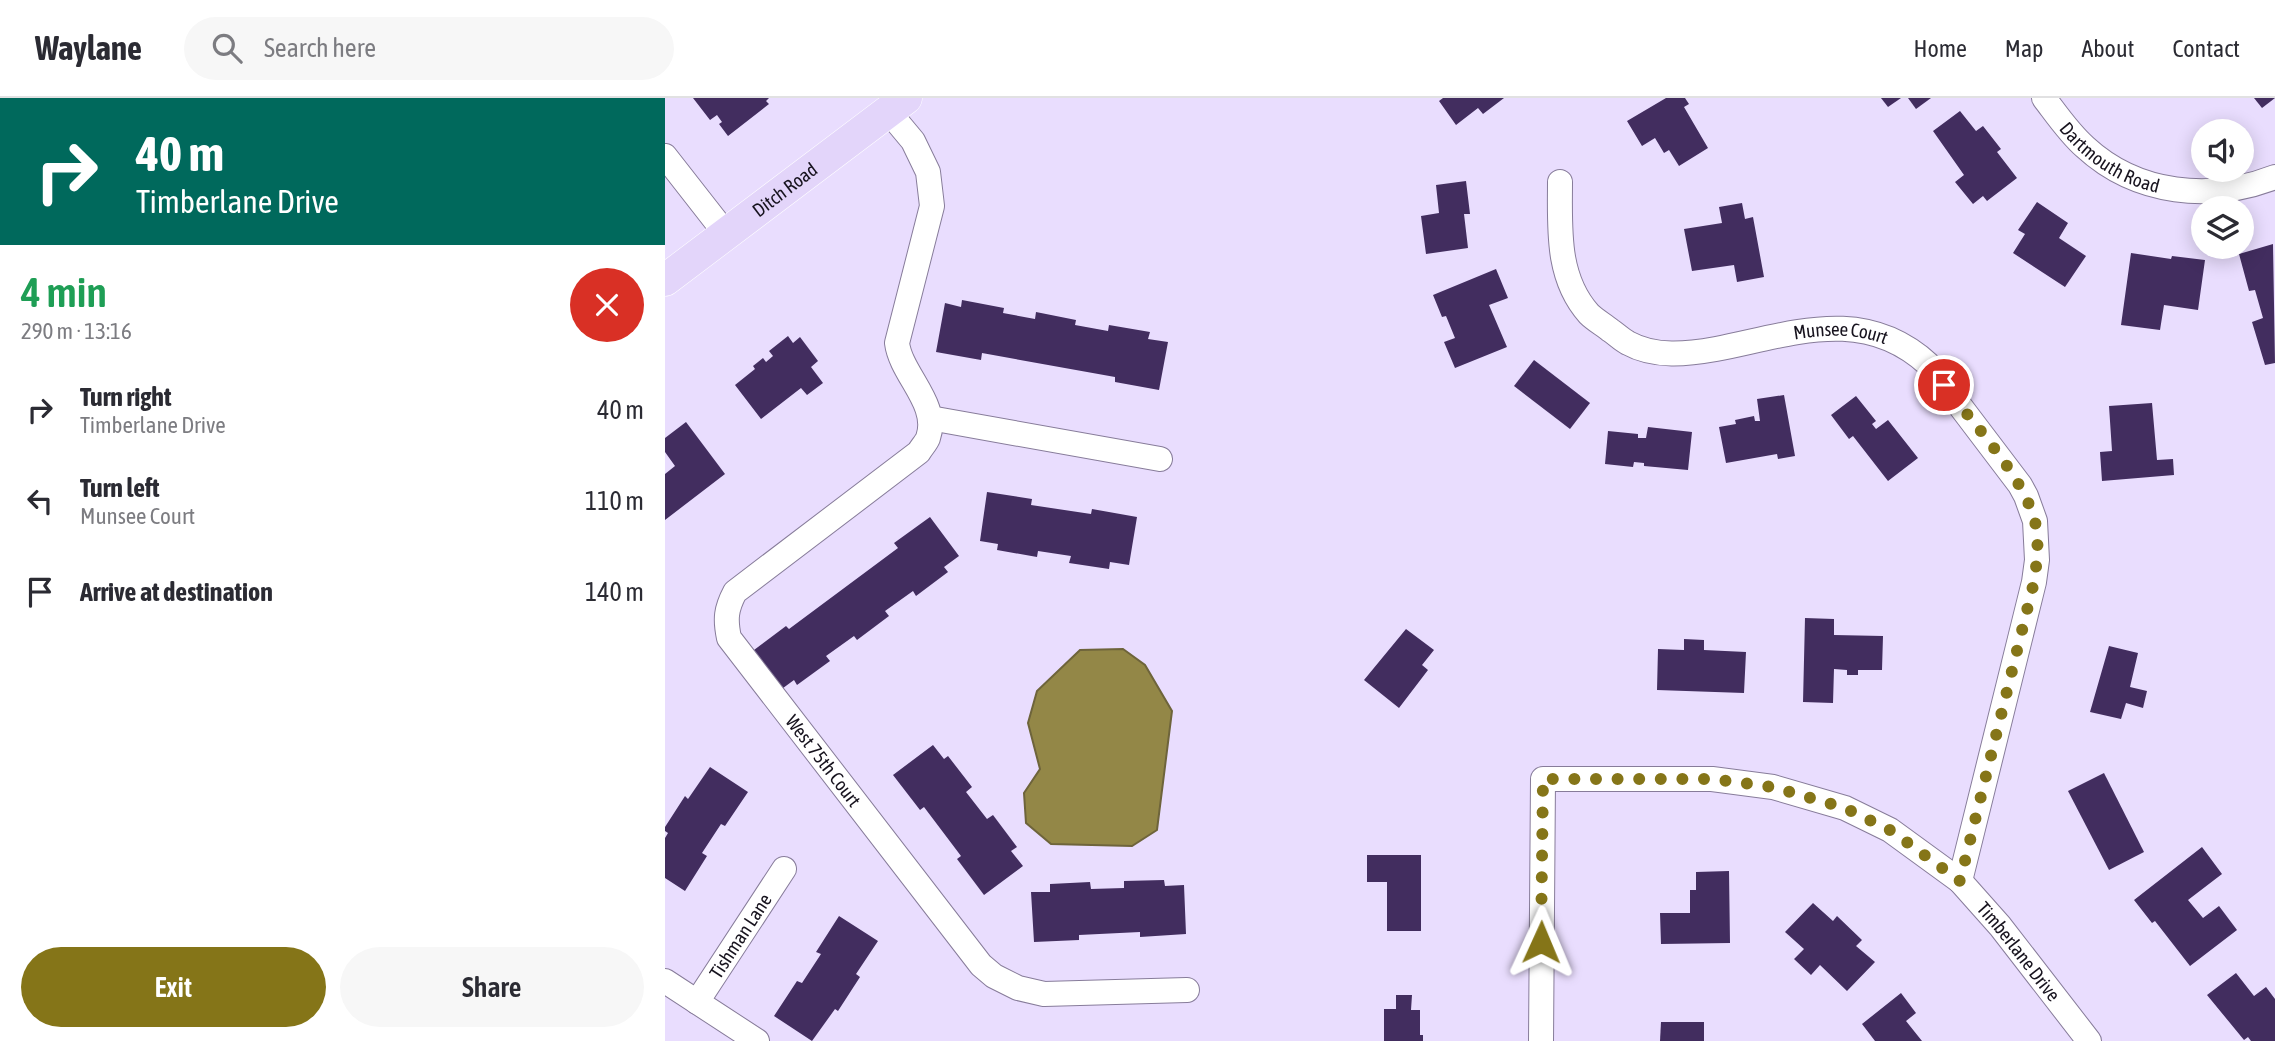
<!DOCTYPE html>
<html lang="en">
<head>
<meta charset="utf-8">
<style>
	body { margin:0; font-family:"Asap Condensed",sans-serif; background:#f7f7f7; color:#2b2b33; height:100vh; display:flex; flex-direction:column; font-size:26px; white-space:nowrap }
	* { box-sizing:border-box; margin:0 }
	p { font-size:23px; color:#7c7c81 }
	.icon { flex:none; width:38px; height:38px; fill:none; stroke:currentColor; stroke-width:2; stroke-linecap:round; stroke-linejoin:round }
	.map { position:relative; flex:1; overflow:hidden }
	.drawer { display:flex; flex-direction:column; background:#fff; width:665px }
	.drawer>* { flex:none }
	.top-card { background:#00695c; color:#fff; overflow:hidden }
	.controls { position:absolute; left:1526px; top:21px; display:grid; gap:14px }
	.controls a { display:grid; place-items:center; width:63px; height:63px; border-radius:50%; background:#fff; box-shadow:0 4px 18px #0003; font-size:35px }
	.pin { position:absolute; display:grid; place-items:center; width:60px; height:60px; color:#fff; margin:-30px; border:4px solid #fff; border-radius:50%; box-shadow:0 2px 7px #0007 }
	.me { position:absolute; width:77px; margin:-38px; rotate:1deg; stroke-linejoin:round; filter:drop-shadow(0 0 5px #0008) }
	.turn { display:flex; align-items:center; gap:24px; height:147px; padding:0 21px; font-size:32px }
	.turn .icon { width:91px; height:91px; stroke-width:2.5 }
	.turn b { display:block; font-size:49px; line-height:60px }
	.round { display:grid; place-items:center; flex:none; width:74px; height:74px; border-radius:37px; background:#f7f7f7 }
	.overview { display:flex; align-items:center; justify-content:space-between; height:119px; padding:0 21px }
	h1 { font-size:42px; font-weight:600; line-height:52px; color:#1e9e55 }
	.action { display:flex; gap:14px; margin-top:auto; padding:14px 21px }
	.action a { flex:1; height:80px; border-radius:42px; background:#857518; color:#fff; font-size:28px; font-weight:600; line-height:80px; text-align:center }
	.action a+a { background:#f7f7f7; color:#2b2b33 }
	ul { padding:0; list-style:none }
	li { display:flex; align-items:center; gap:21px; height:91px; padding:0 21px }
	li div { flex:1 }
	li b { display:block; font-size:26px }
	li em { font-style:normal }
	header { display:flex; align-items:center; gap:42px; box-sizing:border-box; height:98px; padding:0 35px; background:#fff; border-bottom:2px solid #e1e1e2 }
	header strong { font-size:33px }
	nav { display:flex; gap:38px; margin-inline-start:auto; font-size:24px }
	.search { width:490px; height:63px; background:#f7f7f7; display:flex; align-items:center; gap:18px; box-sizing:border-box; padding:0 24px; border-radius:38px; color:#7c7c81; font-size:26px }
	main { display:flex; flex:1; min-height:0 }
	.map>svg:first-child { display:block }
</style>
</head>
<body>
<header>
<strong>Waylane</strong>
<div class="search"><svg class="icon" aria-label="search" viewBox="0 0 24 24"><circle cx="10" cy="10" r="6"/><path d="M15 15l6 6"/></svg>Search here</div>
<nav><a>Home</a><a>Map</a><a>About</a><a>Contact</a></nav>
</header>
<main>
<section class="drawer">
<div class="top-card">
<div class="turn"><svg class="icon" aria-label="right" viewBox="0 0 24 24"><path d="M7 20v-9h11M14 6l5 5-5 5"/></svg><div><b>40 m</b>Timberlane Drive</div></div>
</div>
<div class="overview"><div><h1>4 min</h1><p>290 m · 13:16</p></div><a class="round" style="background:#d93025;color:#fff"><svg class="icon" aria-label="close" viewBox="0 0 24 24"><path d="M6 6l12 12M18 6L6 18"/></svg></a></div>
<ul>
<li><svg class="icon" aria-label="right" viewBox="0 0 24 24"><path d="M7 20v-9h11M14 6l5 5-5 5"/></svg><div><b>Turn right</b><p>Timberlane Drive</p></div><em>40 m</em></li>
<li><svg class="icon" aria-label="left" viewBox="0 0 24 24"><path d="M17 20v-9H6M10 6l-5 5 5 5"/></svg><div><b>Turn left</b><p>Munsee Court</p></div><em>110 m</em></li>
<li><svg class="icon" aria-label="arrive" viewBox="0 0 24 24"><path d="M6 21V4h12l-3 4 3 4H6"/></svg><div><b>Arrive at destination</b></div><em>140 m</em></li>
</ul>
<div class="action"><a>Exit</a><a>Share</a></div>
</section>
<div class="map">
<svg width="1610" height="943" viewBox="0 0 1610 943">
	<rect width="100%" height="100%" fill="#e9ddfe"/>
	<path fill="#938747" stroke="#6e643b" stroke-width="2" d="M458,551L480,567L507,613L492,732L467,748L386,746L361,725L359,695L375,671L363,625L372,593L415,552Z"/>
	<g fill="#422d5f">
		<path d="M28,0H104L101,3L104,6L63,38L54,26L57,24L52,17L45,22Z"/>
		<path d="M778,0H839L818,16L813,10L791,27L774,3Z"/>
		<path d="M1001,0H1020L1024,6L1019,9L1043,50L1014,68L1004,52L999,55L990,40L977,48L962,23Z"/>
		<path d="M1216,0H1236L1223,9Z"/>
		<path d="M1243,0H1266L1251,11Z"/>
		<path d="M1589,0H1610L1597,10Z"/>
		<path d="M1295,13L1311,33L1318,28L1336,51L1332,54L1352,80L1322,103L1318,98L1308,106L1290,84L1299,77L1268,33Z"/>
		<path d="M801,83L805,116H799L803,150L761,156L756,118L774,115L771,87Z"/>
		<path d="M1372,104L1403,125L1394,140L1421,158L1400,189L1348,155L1360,136L1353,132Z"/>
		<path d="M1077,105L1080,121L1088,119L1099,179L1072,184L1069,167L1027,173L1019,131L1057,125L1054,109Z"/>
		<path d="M1608,146L1610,265L1600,267L1587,224L1598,220L1590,192L1584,193L1574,156Z"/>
		<path d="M1466,155L1506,161L1507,158L1540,162L1533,212L1499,207L1495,232L1456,227Z"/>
		<path d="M831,171L843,200L824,207L842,249L790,270L779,244L790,240L781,218L777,219L768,197Z"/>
		<path d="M297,202L339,210L338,215L370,221L371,214L411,222L410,227L443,233L444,227L485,234L483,241L503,244L494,292L450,284V279L317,255L316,262L271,254L280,205L296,209Z"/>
		<path d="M123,238L128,245L135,239L153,263L146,269L158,285L142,297L136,290L96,321L70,287L90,271L88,268L98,260L101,264L108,258L104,253Z"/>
		<path d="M869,262L925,305L905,331L849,288Z"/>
		<path d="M1119,297L1130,358L1113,361L1112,356L1061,365L1054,329L1071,326L1070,322L1089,318L1090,323H1095L1092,301Z"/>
		<path d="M1191,298L1211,323L1207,326L1211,331L1223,322L1253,360L1223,383L1188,338L1184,341L1166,317Z"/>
		<path d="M1487,305L1492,362L1508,361L1509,377L1437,383L1435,354L1447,353L1444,308Z"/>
		<path d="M21,324L60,376L0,422V376L10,368L0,354V340Z"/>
		<path d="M983,329L1027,334L1023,372L979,368V365L969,364L968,369L940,366L943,333L973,336V340H981Z"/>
		<path d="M322,394L367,401L366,407L426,416L427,411L472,419L464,467L445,464L444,471L404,465L406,458L373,453L372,459L332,452L333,446L315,443Z"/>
		<path d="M265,419L294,458L279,469L283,474L251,498L248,493L220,513L224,518L192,542L189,538L161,558L165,563L132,587L129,582L114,593L85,555L121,528L124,531L233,450L229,445Z"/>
		<path d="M1140,520L1169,521V537L1218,538L1217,572H1193V577H1182V572L1169,571L1168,605L1138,604Z"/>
		<path d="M741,531L769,552L757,567L763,572L734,610L699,582Z"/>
		<path d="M1019,541L1039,542V552L1081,554L1079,595L992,592L993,551L1019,552Z"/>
		<path d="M1444,548L1473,555L1465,589L1482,593L1478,610L1461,605L1456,621L1425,614Z"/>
		<path d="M268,647L279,661L283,658L307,689L301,694L322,721L328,717L352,749L346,753L358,768L319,797L292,761L296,758L259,709L255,712L228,677Z"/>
		<path d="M45,669L83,694L60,728L56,726L37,755L42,758L20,793L0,780V740L3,735L0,733V729L20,698L23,701Z"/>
		<path d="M1439,675L1479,754L1444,772L1403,693Z"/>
		<path d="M1537,749L1557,776L1523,802L1538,820L1554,808L1572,832L1525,868L1490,823L1487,825L1469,802Z"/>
		<path d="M702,757H756V833H722V784H702Z"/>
		<path d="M1064,773L1065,845L996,846L995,815H1025V792H1031V774Z"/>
		<path d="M499,782L500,788L519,787L521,836L475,839V834L414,837V842L369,844L366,794H385V786L425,784L426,791L459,790V783Z"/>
		<path d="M1148,805L1168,823L1172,818L1197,842L1191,848L1210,864L1182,893L1155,867L1146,877L1129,861L1139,851L1120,834Z"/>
		<path d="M174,818L213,843L191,876L195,879L173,913L170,911L147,943L109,918L132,883L137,885L156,856L151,854Z"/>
		<path d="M1571,875L1589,898L1601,889L1610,901V943H1586L1583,939L1579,942L1542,897Z"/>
		<path d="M1236,895L1251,915L1241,923L1257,943H1210L1197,926Z"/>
		<path d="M731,897H747L746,912H755V937H758V943H719V911H731Z"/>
		<path d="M996,924H1039V943H995Z"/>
	</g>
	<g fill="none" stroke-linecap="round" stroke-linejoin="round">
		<g stroke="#877c9a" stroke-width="26">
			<g id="minor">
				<path id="s1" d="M1379,0C1392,17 1404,35 1420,49C1472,97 1546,104 1610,79"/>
				<path id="s2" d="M223,13L248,43L263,74L267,108L232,245C236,277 275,306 263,340C261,345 256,350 254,354L70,494C61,511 60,521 64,540L316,867L329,878L353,890L379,896L522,892"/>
				<path d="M0,58L61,136"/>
				<path id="s3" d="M895,84C895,130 891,179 924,216C930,222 939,227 945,232C951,236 957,242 963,245C990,260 1023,256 1051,251C1128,236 1199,207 1264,267L1355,387L1361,398L1370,423L1372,462L1369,484L1295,783"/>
				<path d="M265,320L495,361"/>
				<path d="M0,883L92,943"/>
				<path id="s4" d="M32,904L119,771"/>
				<path id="s5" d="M876,943L878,681H1047L1108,689L1180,710L1225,732L1295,783L1335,828L1424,943"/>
			</g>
		</g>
		<g stroke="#fff" stroke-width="33">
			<g id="major">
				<path id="s6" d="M0,182L241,0"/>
			</g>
		</g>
		<use href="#minor" stroke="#fff" stroke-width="24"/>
		<use href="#major" stroke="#e3d5fa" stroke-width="32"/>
	</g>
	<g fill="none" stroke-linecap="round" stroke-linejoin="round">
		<path stroke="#857518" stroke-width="12" stroke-dasharray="0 21.6" d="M876,844L878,681H1047L1108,689L1180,710L1225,732L1295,783L1369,484C1372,464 1375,440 1369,420C1356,376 1307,324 1279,287"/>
	</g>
	<g text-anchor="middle" stroke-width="7" stroke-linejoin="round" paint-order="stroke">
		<g font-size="19" fill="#17131e" stroke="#e9ddfe">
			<text dy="7" stroke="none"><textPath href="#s1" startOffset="91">Dartmouth Road</textPath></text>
			<text dy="7" stroke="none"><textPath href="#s6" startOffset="150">Ditch Road</textPath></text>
			<text dy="7" stroke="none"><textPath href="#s3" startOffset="404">Munsee Court</textPath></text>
			<text dy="7" stroke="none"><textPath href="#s2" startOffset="802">West 75th Court</textPath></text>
			<text dy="7" stroke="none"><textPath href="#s4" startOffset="79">Tishman Lane</textPath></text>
			<text dy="7" stroke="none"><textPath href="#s5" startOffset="796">Timberlane Drive</textPath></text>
		</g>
	</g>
</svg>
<div class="controls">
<a><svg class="icon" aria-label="sound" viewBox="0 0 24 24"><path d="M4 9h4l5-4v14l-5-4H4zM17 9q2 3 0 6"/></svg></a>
<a><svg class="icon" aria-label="layers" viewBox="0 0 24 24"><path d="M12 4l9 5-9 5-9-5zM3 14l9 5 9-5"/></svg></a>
</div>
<div class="pin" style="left:1279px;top:287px;background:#d93025"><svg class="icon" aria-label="arrive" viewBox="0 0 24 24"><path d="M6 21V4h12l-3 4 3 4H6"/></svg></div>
<svg class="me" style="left:876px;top:844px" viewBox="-20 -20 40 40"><path d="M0-17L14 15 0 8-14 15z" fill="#857518" stroke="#fff" stroke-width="4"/></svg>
</div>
</main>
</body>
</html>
